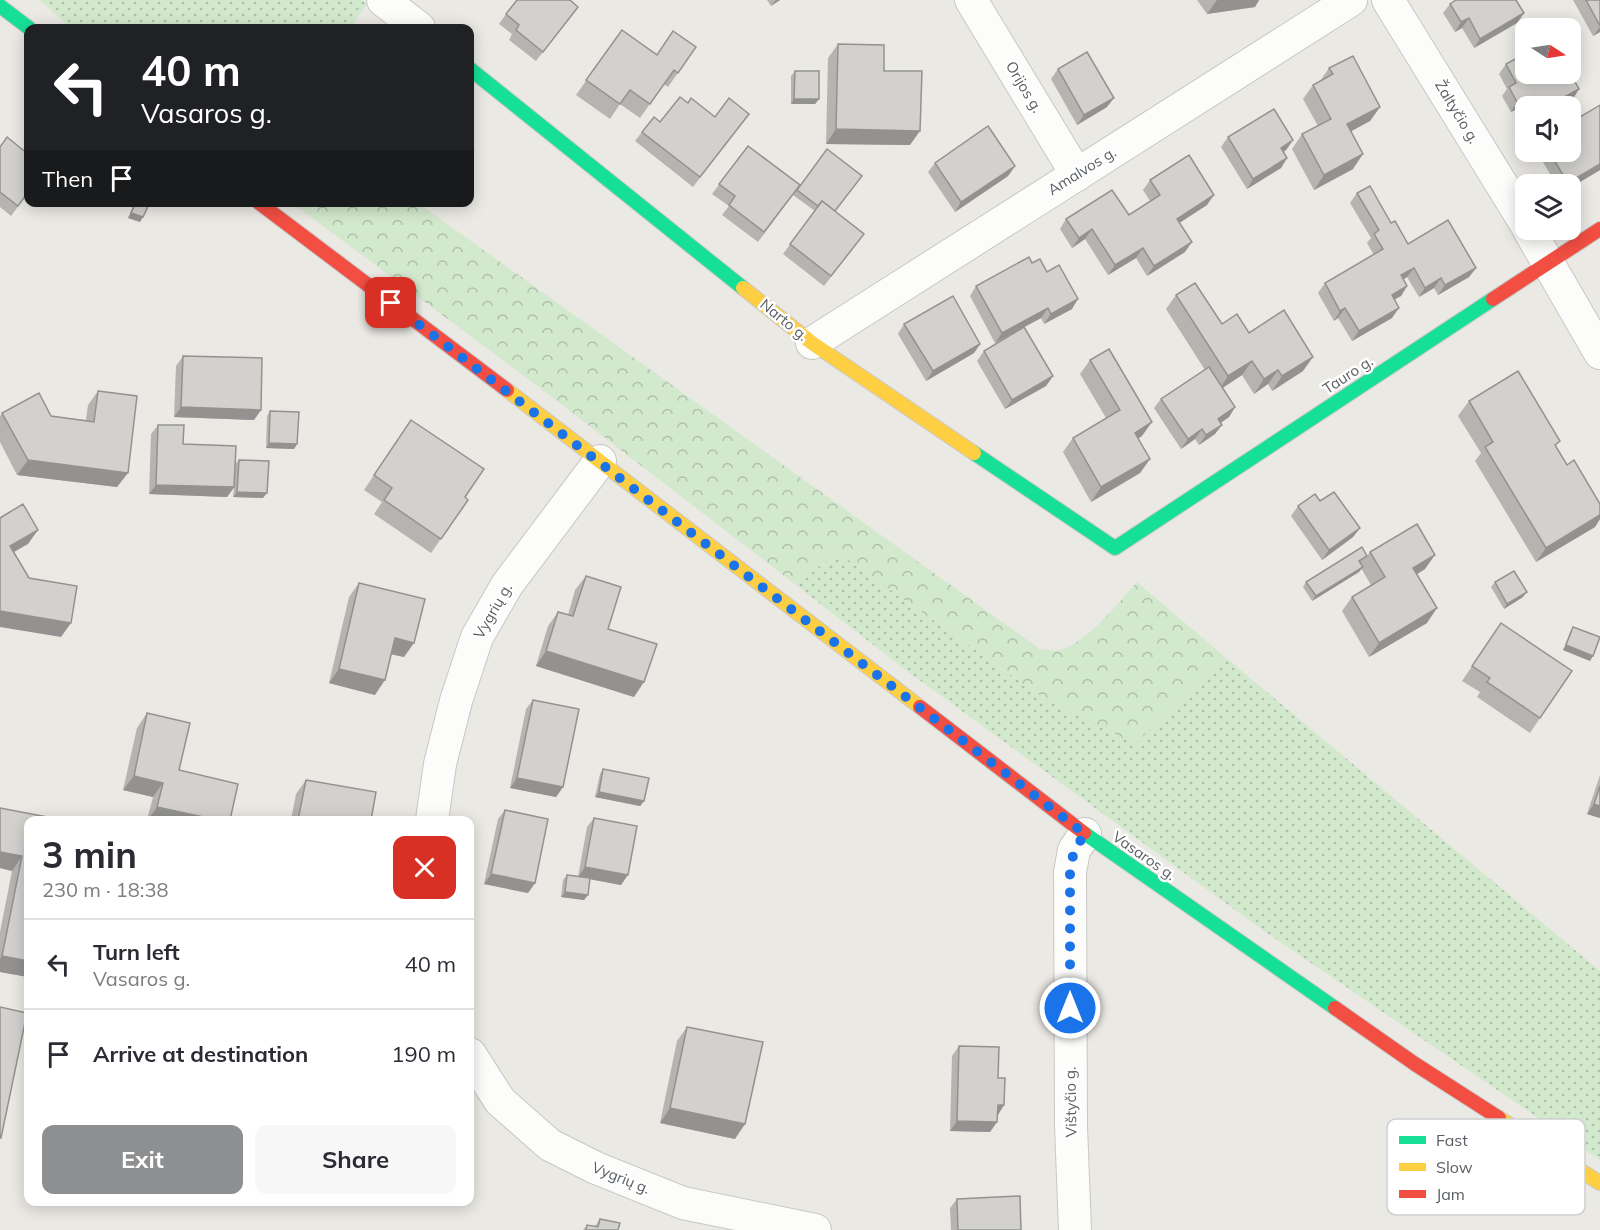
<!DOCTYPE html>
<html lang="en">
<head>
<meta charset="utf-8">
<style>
	body { margin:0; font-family:Mulish,sans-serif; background:#f7f7f7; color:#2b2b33; height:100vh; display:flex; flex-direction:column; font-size:22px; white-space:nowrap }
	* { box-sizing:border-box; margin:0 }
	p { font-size:20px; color:#7c7c81 }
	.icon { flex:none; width:33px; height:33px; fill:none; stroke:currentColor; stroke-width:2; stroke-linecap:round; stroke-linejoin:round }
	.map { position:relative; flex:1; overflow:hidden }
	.panel { position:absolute; left:24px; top:816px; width:450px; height:390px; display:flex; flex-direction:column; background:#fff; border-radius:12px; box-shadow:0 3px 15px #0003 }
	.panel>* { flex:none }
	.hud { position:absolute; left:24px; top:24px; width:450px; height:183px; border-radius:12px; box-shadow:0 3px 15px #0003; background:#202124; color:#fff; overflow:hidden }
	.needle { width:39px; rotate:102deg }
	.buttons { position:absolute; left:1515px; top:18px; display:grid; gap:12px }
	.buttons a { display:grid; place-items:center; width:66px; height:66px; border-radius:12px; background:#fff; box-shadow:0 3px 15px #0003; font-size:30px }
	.pin { position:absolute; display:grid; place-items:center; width:51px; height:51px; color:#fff; margin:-26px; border-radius:12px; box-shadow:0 3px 9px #0006 }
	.me { position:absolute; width:66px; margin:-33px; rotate:0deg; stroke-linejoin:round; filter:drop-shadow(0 0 4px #0008) }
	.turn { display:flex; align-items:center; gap:21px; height:126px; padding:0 18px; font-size:27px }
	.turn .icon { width:78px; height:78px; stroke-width:2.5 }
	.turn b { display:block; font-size:42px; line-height:51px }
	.then { display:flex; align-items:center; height:57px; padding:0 18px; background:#0003; gap:12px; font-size:22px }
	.round { display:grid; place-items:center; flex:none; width:63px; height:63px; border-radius:12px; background:#f7f7f7 }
	.headline { display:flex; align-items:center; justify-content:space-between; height:102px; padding:0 18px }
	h1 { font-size:36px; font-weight:700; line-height:45px }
	.cta { display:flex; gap:12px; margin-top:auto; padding:12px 18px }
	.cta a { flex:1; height:69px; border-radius:12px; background:#8d8f91; color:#fff; font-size:24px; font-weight:700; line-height:69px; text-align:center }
	.cta a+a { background:#f7f7f7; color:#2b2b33 }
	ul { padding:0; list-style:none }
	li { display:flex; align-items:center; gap:18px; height:90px; padding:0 18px; border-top:2px solid #e1e1e2 }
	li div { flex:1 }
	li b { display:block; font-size:22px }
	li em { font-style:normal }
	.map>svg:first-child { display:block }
</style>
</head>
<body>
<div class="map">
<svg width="1600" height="1230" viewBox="0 0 1600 1230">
	<defs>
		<pattern id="green-dots" width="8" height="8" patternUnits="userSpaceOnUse" patternTransform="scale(1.5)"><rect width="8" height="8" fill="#d3e9cd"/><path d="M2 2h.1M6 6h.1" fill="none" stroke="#aec0aa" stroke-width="1.8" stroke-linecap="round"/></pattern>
		<pattern id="forest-crowns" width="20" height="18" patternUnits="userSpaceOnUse" patternTransform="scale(1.5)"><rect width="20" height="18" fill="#d3e9cd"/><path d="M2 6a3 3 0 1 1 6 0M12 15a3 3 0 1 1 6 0" fill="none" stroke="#aec0aa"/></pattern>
	</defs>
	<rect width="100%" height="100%" fill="#ebe9e4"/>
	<g fill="url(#green-dots)">
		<path d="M40,0H362L367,4L350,28H70Z"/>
		<path d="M837,552L1042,697L1135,744L1225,657L1600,971V1160L1264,931L907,671L796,585Z"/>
	</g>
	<path fill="url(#forest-crowns)" d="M292,203H418L1040,649C1045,649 1053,652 1059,650C1085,645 1119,602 1137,582L1225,657L1135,744L1042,697L837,552L796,585L548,394Z"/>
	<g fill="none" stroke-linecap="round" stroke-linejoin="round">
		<g stroke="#c7c8c7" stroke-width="34">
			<g id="street">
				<path d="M383,0L419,28"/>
				<path d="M971,0L1077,175"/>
				<path d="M1388,0L1526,224"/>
				<path d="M1529,230L1600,353"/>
				<path d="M812,343L1351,0"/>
				<path d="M432,820L440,764L456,701L477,637L507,585L600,461"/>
				<path d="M470,1054L500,1101L550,1145L596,1168L683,1203L815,1230"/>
				<path d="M1075,1230L1071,1126L1070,872L1074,850L1085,834"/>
			</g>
		</g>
		<g stroke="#c8c8c8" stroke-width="16">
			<g id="fast">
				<path d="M0,6L29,28"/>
				<path d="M470,69L743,288"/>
				<path d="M974,453L1115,548L1493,299"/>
				<path d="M1084,833L1335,1008"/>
			</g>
		</g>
		<g stroke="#c8c8c8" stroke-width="16">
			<g id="slow">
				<path d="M743,288L812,343L974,453"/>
				<path d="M507,390L920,707"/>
				<path d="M1499,1118L1600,1183"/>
			</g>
		</g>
		<g stroke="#c8c8c8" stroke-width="16">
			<g id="jam">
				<path d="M258,202L507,390"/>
				<path d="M1493,299L1600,229"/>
				<path d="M920,707L1084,833"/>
				<path d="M1335,1008L1415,1064L1499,1118"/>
			</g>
		</g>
		<use href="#street" stroke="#fcfcfb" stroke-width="32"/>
		<use href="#fast" stroke="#16e098" stroke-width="14"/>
		<use href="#slow" stroke="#ffcf43" stroke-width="14"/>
		<use href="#jam" stroke="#f24e42" stroke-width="14"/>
	</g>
	<g fill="#b5b4b1">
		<path d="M767,0H780L771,6Z"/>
		<path d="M1197,0H1259L1255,7L1207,14Z"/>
		<path d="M1573,0H1600V32L1593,36Z"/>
		<path d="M1450,4L1524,13L1517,23L1474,48L1462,28L1455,32L1443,13Z"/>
		<path d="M506,14L571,16L536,61L509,40L512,34L499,24Z"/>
		<path d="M622,30L657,54L696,47L668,87L664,84L640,118L620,104L610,119L576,95Z"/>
		<path d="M838,44L884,71L910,145L826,144L828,58Z"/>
		<path d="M1506,64L1526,74L1573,99L1559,106H1526V115L1521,107L1511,112L1502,96L1507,89L1499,74Z"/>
		<path d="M1329,68L1380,107L1370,121L1351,131L1353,169L1314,190L1292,149L1302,134L1318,126L1303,99L1313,85L1320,81Z"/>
		<path d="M1058,69L1107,107L1077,125L1051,79Z"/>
		<path d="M795,71L819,99L815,104H791V76Z"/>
		<path d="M688,103L715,117L749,114L693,187L635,141L642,132L660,122Z"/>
		<path d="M1600,105V170L1570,188V184H1556L1537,152H1570Z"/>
		<path d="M1228,137L1293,140L1286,150L1284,152L1287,158L1281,168L1247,189L1221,147Z"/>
		<path d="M748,146L864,234L824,286L783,254L815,211L793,195L758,242L722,215L729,206L712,194Z"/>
		<path d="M0,147L28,154V193L11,216L0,207Z"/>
		<path d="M935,163L1015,166L1008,176L955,212L928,172Z"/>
		<path d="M1150,180L1207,205L1179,223L1185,252L1147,276L1136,258L1108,275L1085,239L1072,248L1060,229L1066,219L1129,215L1150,201L1143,190Z"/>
		<path d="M1357,193L1391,223L1408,244L1476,268L1469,277L1438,295L1434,288L1419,297L1407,277L1404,279L1407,286L1401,296L1394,299L1392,318L1352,341L1338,318L1334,321L1318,293L1325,283L1374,255L1367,243L1371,238L1350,203Z"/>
		<path d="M135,202H145L140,222L128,218Z"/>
		<path d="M1032,263L1047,272L1072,309L1044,324L1041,318L995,343L970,296L976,286Z"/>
		<path d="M1176,295L1222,324L1249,333L1303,371L1272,391L1268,384L1254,394L1242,375L1222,388L1235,407L1229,417L1221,423L1215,434L1199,445L1195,439L1181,449L1154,408L1161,399L1205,370L1166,309Z"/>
		<path d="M904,324L980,344L974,353L926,381L898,334Z"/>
		<path d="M984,351L1053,376L1046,386L1005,409L977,361Z"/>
		<path d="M183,356L261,410L254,420L174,417L176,366Z"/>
		<path d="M1090,360L1142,436L1138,439L1150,459L1140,473L1091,502L1063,452L1073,438L1106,418L1080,374Z"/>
		<path d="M98,391L117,487L17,475L0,442V416L2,413L51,416L86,420L88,405Z"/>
		<path d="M1469,401L1567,465L1600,504V519L1595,527L1536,562L1475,461L1481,453L1458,416Z"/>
		<path d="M270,411L297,444L294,449L266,448L267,416Z"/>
		<path d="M411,420L465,497L468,500L431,553L374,514L382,502L364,490Z"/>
		<path d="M158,425L183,444L235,464L239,460L263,498L233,497L234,488L227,497L149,494L151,434Z"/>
		<path d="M1298,506L1360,528L1353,537L1322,560L1291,516Z"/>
		<path d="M1370,552L1425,569L1417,574L1427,623L1369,657L1342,611L1352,597L1371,585L1361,568L1359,572L1312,601L1303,587L1306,582L1367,556Z"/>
		<path d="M586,576L608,629L634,697L536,666L548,626L558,612L568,615L575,590Z"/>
		<path d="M1495,582L1523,597L1504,609L1491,587Z"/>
		<path d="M359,583L404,657L392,654L375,695L329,683L349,597Z"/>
		<path d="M1501,623L1540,718L1530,733L1477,697L1480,692L1462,681Z"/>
		<path d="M1573,627L1590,661L1563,650L1570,632Z"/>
		<path d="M533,700L563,787L556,797L510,788L526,709Z"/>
		<path d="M147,713L179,770L230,820H147L153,797L123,790L137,728Z"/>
		<path d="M603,769L644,801L640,806L595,797L600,774Z"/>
		<path d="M1600,775V818L1587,814Z"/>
		<path d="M306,780L371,820H291L296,794Z"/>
		<path d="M505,810L535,883L528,893L484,884L498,819Z"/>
		<path d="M594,818L621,885L590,879L584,900L561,897L563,880L567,875L578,877L587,827Z"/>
		<path d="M28,820V977L0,972V932L12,871L0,868Z"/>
		<path d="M687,1027L735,1139L660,1123L677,1041Z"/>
		<path d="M959,1046L997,1115V1122L990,1132L950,1131L952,1056Z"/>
		<path d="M957,1199L1021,1230H951L950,1208Z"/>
		<path d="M600,1219L618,1230H583L587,1225L595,1226Z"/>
	</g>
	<g fill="#939290">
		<path d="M776,0H780L771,6L775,1Z"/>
		<path d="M1217,0H1259L1255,7L1207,14Z"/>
		<path d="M1524,13L1517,23L1474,48L1480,39Z"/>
		<path d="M1469,18L1462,28L1455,32L1461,22Z"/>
		<path d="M1600,27V32L1593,36Z"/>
		<path d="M1579,89L1573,99L1559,106H1548Z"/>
		<path d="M1528,97L1521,107L1511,112L1517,102Z"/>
		<path d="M1114,98L1107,107L1077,125L1084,115Z"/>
		<path d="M794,99H819L815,104H791Z"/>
		<path d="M1380,107L1370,121L1337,139L1347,124Z"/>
		<path d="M836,129L920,131L910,145L826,144Z"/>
		<path d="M1293,140L1286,150L1274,158L1281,148Z"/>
		<path d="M1363,154L1353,169L1314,190L1324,175Z"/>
		<path d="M1287,158L1281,168L1247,189L1253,179Z"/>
		<path d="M1600,164V170L1570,188V184H1568Z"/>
		<path d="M1015,166L1008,176L955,212L961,202Z"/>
		<path d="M1214,195L1207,205L1170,229L1177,219Z"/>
		<path d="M131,213L143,217L140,222L128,218Z"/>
		<path d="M1092,229L1085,239L1072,248L1079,238Z"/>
		<path d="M1192,242L1185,252L1147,276L1154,266Z"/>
		<path d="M1143,248L1136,258L1108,275L1115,265Z"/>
		<path d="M1414,268L1407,277L1394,285L1401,275Z"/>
		<path d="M1476,268L1469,277L1438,295L1445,285Z"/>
		<path d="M1441,278L1434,288L1419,297L1425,288Z"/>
		<path d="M1407,286L1401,296L1385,305L1392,295Z"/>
		<path d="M1078,299L1072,309L1044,324L1051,314Z"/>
		<path d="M1048,308L1041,318L995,343L1002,333Z"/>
		<path d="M1345,308L1338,318L1334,321L1340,311Z"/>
		<path d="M1399,308L1392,318L1352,341L1359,331Z"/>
		<path d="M980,344L974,353L926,381L933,371Z"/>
		<path d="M1313,357L1303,371L1272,391L1282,376Z"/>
		<path d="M1252,361L1242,375L1218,391L1228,376Z"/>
		<path d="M1278,370L1268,384L1254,394L1264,379Z"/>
		<path d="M1053,376L1046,386L1005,409L1012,400Z"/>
		<path d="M181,407L261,410L254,420L174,417Z"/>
		<path d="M1235,407L1229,417L1211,429L1218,419Z"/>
		<path d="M1152,422L1142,436L1124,447L1135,433Z"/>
		<path d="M1222,425L1215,434L1199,445L1206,435Z"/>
		<path d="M1202,429L1195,439L1181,449L1188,439Z"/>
		<path d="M269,443L297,444L294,449L266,448Z"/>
		<path d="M1150,459L1140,473L1091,502L1101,487Z"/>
		<path d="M28,460L128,473L117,487L17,475Z"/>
		<path d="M156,485L234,487L227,497L149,494Z"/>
		<path d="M237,492L267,493L263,498L233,497Z"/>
		<path d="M1600,515V519L1595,527L1536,562L1546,548Z"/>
		<path d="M1360,528L1353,537L1322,560L1329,550Z"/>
		<path d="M38,530L28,544L0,560L10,546Z"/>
		<path d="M1435,555L1425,569L1403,583L1413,568Z"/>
		<path d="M1363,567L1359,572L1312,601L1316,596Z"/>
		<path d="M1527,592L1523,597L1504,609L1507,604Z"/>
		<path d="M1437,608L1427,623L1369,657L1379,643Z"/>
		<path d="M0,611L71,623L61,637L0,627Z"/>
		<path d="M395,638L414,643L404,657L385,653Z"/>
		<path d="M1566,645L1593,656L1590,661L1563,650Z"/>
		<path d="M546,651L644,682L634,697L536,666Z"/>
		<path d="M339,669L385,680L375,695L329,683Z"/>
		<path d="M134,776L163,783L153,797L123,790Z"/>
		<path d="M517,778L563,787L556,797L510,788Z"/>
		<path d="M599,792L644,801L640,806L595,797Z"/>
		<path d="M1594,804L1600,806V818L1587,814Z"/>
		<path d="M157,807L217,820H148Z"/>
		<path d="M0,852L22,856L12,871L0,868Z"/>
		<path d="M585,867L628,875L621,885L578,877Z"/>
		<path d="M491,874L535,883L528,893L484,884Z"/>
		<path d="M565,892L588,895L584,900L561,897Z"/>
		<path d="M2,956L28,961V977L0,972V959Z"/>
		<path d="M998,1105H1004L998,1115Z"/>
		<path d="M670,1108L745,1124L735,1139L660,1123Z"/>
		<path d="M957,1121L997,1122L990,1132L950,1131Z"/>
	</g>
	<g fill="#d2d1ce" stroke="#939290" stroke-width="1.5">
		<path d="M517,0H570L578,7L543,52L516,30L519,25L506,14Z"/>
		<path d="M1456,0H1516L1524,13L1480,39L1469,18L1461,22L1450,4Z"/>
		<path d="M1586,0H1600V26Z"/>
		<path d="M622,30L657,55L673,31L696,47L678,73L674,70L650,104L630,90L620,104L586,80Z"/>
		<path d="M838,44L884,45V71H922L920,131L836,129Z"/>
		<path d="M1087,52L1114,98L1084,115L1058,69Z"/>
		<path d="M1526,53V74L1570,73L1579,89L1548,106H1533L1528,97L1517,102L1509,87L1516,83L1506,64Z"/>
		<path d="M1353,56L1380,107L1347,124L1363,154L1324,175L1302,134L1331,119L1313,85L1333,74L1329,68Z"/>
		<path d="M795,71H819V99H794Z"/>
		<path d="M680,97L688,103L691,98L715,117L729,98L749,114L700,177L642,132L654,117L660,122Z"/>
		<path d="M1600,105V164L1568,183L1549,152H1570V123Z"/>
		<path d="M1274,109L1293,140L1281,148L1287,158L1253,179L1228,137Z"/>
		<path d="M988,126L1015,166L961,202L935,163Z"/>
		<path d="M7,137L28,154V192L18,206L0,192V147Z"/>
		<path d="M748,146L800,185L764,232L729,205L735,196L719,184Z"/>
		<path d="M827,149L862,176L835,211L822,201L818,206L797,190Z"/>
		<path d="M1189,155L1214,195L1177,219L1192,242L1154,266L1143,248L1115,265L1092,229L1079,238L1066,219L1112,190L1129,215L1160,195L1150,180Z"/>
		<path d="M1370,186L1391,223L1395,221L1408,244L1448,220L1476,268L1445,285L1441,278L1425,288L1414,268L1401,275L1407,286L1392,295L1399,308L1359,331L1345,308L1340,311L1325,283L1383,249L1374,234L1379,230L1357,193Z"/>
		<path d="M822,201L864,234L831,276L790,244Z"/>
		<path d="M136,202H145L149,204L143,217L131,213Z"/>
		<path d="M1029,257L1032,263L1040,259L1047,272L1059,265L1078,299L1051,314L1048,308L1002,333L976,286Z"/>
		<path d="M1195,283L1222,324L1237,314L1249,333L1284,310L1313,357L1282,376L1278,370L1264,379L1252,361L1228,376L1176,295Z"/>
		<path d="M953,296L980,344L933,371L904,324Z"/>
		<path d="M1024,327L1053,376L1012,400L984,351Z"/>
		<path d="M1109,349L1152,422L1135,433L1150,459L1101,487L1073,438L1120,410L1090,360Z"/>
		<path d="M183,356L262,358L261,410L181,407Z"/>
		<path d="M1209,367L1235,407L1218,419L1222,425L1206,435L1202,429L1188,439L1161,399Z"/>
		<path d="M1518,371L1560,441L1555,445L1567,465L1574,460L1600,504V515L1546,548L1485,447L1493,442L1469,401Z"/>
		<path d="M98,391L137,396L128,473L28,460L2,413L39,393L51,416L94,422Z"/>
		<path d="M270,411L299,412L297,444L269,443Z"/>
		<path d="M411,420L484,469L465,497L468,500L441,539L384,500L392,488L374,475Z"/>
		<path d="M158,425H184L183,444L236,446L234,487L156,485Z"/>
		<path d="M239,460L269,461L267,493L237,492Z"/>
		<path d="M1334,492L1360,528L1329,550L1298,506L1315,494L1320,501Z"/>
		<path d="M23,504L38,530L10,546L29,578L77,586L71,623L0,611V518Z"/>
		<path d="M1417,524L1435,555L1413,568L1437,608L1379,643L1352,597L1385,577L1370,552Z"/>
		<path d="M1362,547L1367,556L1359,561L1363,567L1316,596L1306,582Z"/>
		<path d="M1514,571L1527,592L1507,604L1495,582Z"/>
		<path d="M586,576L621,587L608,629L657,644L644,682L546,651L558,612L573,616Z"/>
		<path d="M359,583L425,599L414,643L395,638L385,680L339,669Z"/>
		<path d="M1501,623L1572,671L1540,718L1487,682L1490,678L1472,666Z"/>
		<path d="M1573,627L1600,637L1593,656L1566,645Z"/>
		<path d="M533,700L579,709L563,787L517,778Z"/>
		<path d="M147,713L190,723L179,770L238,784L230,820H217L157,807L163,783L134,776Z"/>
		<path d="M603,769L649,778L644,801L599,792Z"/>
		<path d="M306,780L376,792L371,820H298Z"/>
		<path d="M1600,786V806L1594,804Z"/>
		<path d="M0,808L63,820H28V961L2,956L22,856L0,852Z"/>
		<path d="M505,810L548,819L535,883L491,874Z"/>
		<path d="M594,818L637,826L628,875L585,867Z"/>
		<path d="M567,875L590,878L588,895L565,892Z"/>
		<path d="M0,1007L27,1013L1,1138H0Z"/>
		<path d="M687,1027L763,1042L745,1124L670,1108Z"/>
		<path d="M959,1046L999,1047L998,1078H1005L1004,1105H998L997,1122L957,1121Z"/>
		<path d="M1020,1196L1021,1230H958L957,1199Z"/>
		<path d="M600,1219L620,1223L618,1230H586L587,1225L598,1227Z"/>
	</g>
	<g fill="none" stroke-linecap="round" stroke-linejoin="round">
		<path stroke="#1a73e8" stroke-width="10" stroke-dasharray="0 18" d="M391,303L1085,834L1074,850L1070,872V1008"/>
	</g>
	<g text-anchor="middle" stroke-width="5" stroke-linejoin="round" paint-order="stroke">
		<g font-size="15" fill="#5a5f64" stroke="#fff">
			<text transform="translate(1024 87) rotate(59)" y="5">Orijos g.</text>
			<text transform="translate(1457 112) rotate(59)" y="5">Žaltyčio g.</text>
			<text transform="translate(1082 171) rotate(-32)" y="5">Amalvos g.</text>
			<text transform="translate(784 320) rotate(39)" y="5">Narto g.</text>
			<text transform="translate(1348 375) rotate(-33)" y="5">Tauro g.</text>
			<text transform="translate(493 611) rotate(-60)" y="5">Vygrių g.</text>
			<text transform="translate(1144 856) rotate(35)" y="5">Vasaros g.</text>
			<text transform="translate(1071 1102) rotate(-91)" y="5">Vištyčio g.</text>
			<text transform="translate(621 1178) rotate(22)" y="5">Vygrių g.</text>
		</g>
	</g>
	<rect x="1387" y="1119" width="198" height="96" rx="9" fill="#fff" stroke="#cecfd0" stroke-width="1.5"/>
	<rect x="1399" y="1136" width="27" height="8" fill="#16e098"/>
	<rect x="1399" y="1163" width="27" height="8" fill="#ffcf43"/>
	<rect x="1399" y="1190" width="27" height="8" fill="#f24e42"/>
	<g font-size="16" fill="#5a5f64">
		<text x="1436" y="1146">Fast</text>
		<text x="1436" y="1173">Slow</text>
		<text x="1436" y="1200">Jam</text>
	</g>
</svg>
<div class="buttons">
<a><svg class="needle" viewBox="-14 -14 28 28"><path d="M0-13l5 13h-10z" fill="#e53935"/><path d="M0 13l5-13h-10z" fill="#7c7c81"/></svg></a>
<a><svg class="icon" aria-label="sound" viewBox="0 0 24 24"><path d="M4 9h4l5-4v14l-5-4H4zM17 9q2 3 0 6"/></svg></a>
<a><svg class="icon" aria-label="layers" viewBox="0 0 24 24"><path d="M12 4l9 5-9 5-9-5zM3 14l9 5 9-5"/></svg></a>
</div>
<div class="pin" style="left:391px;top:303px;background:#d93025"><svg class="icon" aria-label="arrive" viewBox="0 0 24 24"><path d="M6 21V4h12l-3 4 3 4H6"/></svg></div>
<svg class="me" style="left:1070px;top:1008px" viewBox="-20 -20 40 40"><circle r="17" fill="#1a73e8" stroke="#fff" stroke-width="3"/><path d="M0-11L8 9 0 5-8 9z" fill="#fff"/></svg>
<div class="hud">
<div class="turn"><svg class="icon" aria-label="left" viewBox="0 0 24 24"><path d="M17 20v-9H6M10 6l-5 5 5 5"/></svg><div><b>40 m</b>Vasaros g.</div></div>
<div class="then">Then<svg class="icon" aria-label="arrive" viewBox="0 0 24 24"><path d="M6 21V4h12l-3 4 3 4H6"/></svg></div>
</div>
<section class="panel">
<div class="headline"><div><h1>3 min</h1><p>230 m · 18:38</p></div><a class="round" style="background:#d93025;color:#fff"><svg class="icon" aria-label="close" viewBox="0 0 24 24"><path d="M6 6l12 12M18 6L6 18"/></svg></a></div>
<ul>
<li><svg class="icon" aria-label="left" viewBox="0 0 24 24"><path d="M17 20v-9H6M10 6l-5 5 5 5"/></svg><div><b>Turn left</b><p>Vasaros g.</p></div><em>40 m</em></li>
<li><svg class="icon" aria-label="arrive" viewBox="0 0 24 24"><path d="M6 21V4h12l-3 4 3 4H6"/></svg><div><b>Arrive at destination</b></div><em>190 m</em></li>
</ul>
<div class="cta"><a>Exit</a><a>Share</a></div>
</section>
</div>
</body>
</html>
